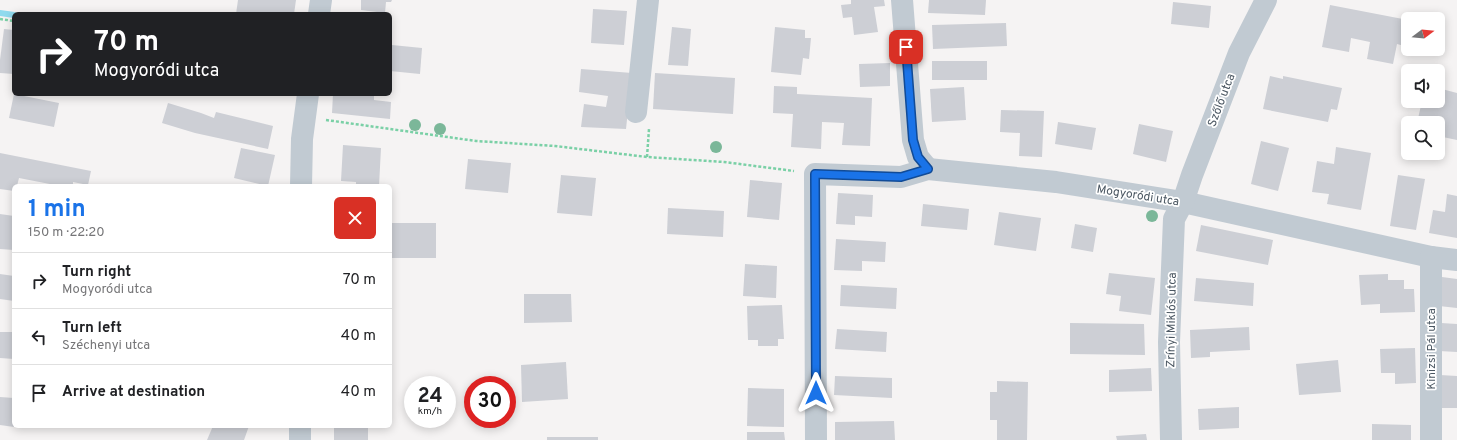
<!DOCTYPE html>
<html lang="en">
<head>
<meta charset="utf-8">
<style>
	body { margin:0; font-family:Overpass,sans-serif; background:#f2f2f2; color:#202124; height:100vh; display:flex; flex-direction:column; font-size:15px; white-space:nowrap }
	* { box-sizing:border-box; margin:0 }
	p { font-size:13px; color:#757577 }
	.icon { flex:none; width:22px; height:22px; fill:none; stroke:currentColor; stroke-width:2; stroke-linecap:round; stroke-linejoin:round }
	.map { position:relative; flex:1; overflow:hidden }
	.details { position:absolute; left:12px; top:184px; width:380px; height:244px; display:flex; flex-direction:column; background:#fff; border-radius:6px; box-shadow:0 2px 10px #0003 }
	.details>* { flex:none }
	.hud { position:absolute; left:12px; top:12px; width:380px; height:84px; border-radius:6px; box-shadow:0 2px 10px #0003; background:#202124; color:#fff; overflow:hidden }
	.needle { width:26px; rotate:74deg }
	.fabs { position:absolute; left:1401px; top:12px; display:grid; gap:8px }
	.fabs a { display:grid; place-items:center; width:44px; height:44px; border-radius:6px; background:#fff; box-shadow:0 2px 10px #0003; font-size:20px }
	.speed { position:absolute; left:404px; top:376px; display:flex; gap:8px; font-size:20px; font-weight:700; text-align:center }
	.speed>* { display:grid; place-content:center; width:52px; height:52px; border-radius:50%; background:#fff; box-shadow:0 2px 10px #0003; line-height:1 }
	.speed small { font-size:10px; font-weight:400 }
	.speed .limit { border:6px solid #d22; background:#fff; color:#111 }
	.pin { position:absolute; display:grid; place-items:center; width:34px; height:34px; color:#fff; margin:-17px; border-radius:8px; box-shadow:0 2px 6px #0006 }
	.me { position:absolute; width:44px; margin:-22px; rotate:0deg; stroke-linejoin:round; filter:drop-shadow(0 0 3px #0008) }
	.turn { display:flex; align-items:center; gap:14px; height:84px; padding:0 16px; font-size:18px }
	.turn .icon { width:52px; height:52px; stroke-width:2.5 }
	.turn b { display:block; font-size:28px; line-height:34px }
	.round { display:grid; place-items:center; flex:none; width:42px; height:42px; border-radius:6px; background:#f2f2f2 }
	.summary { display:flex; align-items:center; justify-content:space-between; height:68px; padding:0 16px }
	h1 { font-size:24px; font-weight:700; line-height:30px; color:#1a73e8 }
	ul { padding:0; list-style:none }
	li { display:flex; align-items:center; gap:12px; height:56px; padding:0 16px; border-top:1px solid #e0e0e0 }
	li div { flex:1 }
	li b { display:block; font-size:15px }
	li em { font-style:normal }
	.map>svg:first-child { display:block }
</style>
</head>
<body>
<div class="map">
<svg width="1457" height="440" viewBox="0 0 1457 440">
	<rect width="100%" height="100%" fill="#f5f3f3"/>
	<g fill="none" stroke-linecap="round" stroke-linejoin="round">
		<path stroke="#90daee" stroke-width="6" d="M0,13L14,15"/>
	</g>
	<g fill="#cdcfd5">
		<path d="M238,0H296L294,14H236Z"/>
		<path d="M361,0H392L391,2H386L385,13L361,10Z"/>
		<path d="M851,0H884L885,6L874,7L878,32L854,35L852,17L843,18L841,5L851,4Z"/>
		<path d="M929,0H986L985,15L928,13Z"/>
		<path d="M1173,2L1211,6L1209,28L1171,24Z"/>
		<path d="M1330,5L1408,20V47L1397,44L1393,64L1367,59L1370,42L1351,38L1349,52L1322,47Z"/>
		<path d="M593,9L627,11L624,45L591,43Z"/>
		<path d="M1006,23L1007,46L933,49L932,25Z"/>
		<path d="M672,27L691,29L688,66L668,65Z"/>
		<path d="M775,27L805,30V38H811L809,59L803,58L801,75L771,72Z"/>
		<path d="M4,29L14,30V74L0,73V60Z"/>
		<path d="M392,45L422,48L420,74L390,71Z"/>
		<rect x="932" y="61" width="55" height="19"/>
		<path d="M890,63V86L860,87L859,64Z"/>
		<path d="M581,69L632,73L626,129L581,127L584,104L606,107L608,96L579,92Z"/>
		<path d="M655,73L735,78L733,114L653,109Z"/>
		<path d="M1270,76L1283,79V76L1342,88L1337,110L1331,109L1328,122L1263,109Z"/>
		<path d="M774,86L797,87V94L872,98L870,146L842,145L844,123L822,122L821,149L791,147L793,114L773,113Z"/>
		<path d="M964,87L966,120L932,122L930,89Z"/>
		<path d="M1438,88L1457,93V140L1438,136V123H1417L1422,101H1438Z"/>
		<path d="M14,94L59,103L54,127L9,118Z"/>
		<path d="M333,94H374V100L391,102L390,119L332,113Z"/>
		<path d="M168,103L201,113L214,118L216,112L273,126L268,149L195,133L162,123Z"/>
		<path d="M1001,110L1044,111L1042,157L1019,156L1020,133L1000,132Z"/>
		<path d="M1058,122L1096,128L1092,150L1055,144Z"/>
		<path d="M1139,124L1173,131L1166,162L1133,154Z"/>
		<path d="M1261,141L1289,148L1278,191L1251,184Z"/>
		<path d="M343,145L381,148L379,186H356V182L341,181Z"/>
		<path d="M1336,147L1371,153L1361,210L1327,204L1329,194L1312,192L1317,161L1334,164Z"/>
		<path d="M241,148L275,155L268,186L234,178Z"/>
		<path d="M0,153L91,171L88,185L73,182V186H60L19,178L17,186H14V191L0,189Z"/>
		<path d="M468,159L511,163L508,193L465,189Z"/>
		<path d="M561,175L596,178L592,216L557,213Z"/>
		<path d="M1398,175L1425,179L1416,230L1390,226Z"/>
		<path d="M750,180L782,183L779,220L747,217Z"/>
		<path d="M838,193L873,195L872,217L855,216V225L836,224Z"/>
		<path d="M1447,194L1457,196V238L1429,233L1433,210L1445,212Z"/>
		<path d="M923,204L969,209L967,230L921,226Z"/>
		<path d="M668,208L724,211L723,237L667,234Z"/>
		<path d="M999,212L1041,218L1036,251L994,245Z"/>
		<path d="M0,214L14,216V250L0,249Z"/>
		<rect x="390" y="223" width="46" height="35"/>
		<path d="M1075,224L1097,228L1093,252L1071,248Z"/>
		<path d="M1201,225L1273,240L1268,265L1196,251Z"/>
		<path d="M836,239L886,242L885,262L862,261V271L834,270Z"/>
		<path d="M745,264L777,266L776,298L743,296Z"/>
		<path d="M1109,273L1155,278L1151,315L1119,311L1121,296L1106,294Z"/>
		<path d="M0,274L14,276V301L0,299Z"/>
		<path d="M1388,274V280H1404V289H1414L1415,312L1380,313V304L1361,305L1359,275Z"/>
		<path d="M1442,277L1457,279V308L1439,306Z"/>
		<path d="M1196,278L1254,283L1253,306L1194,301Z"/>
		<path d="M841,285L897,288L896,309L840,306Z"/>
		<path d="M524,294H571L572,322L524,323Z"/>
		<path d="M782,305L784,339H778V346H758V340H748L747,306Z"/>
		<path d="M1070,323L1144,324L1145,355L1070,354Z"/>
		<path d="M1441,323L1457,324V352L1439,351Z"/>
		<path d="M1249,327L1250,350L1210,352V357L1191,358L1190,330Z"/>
		<path d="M837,329L887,332L886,352L835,349Z"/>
		<path d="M0,332H14V359L0,358Z"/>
		<path d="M1415,348L1416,383L1395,384V373H1381L1380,349Z"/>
		<path d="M1338,360L1341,392L1299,395L1296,364Z"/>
		<path d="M566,362L568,399L522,402L521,365Z"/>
		<path d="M1151,368L1152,391L1109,392V370Z"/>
		<path d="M1440,375L1457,376V408H1440Z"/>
		<path d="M835,376L892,378V398L834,395Z"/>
		<path d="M997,381L1028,382L1027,440H997V420H990V392H997Z"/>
		<path d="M748,388L784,389V427L747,426Z"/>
		<path d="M0,397L14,398V427L0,425Z"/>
		<path d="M1239,407V428L1199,430L1198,409Z"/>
		<path d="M894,421L895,440H835V422Z"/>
		<path d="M1372,424L1411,425V440H1372Z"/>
		<path d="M19,426H31V428L18,427Z"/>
		<path d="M213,426H249L244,440H207Z"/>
		<path d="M368,426V440H334V427Z"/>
		<path d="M747,432H784L785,440H747Z"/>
		<path d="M1146,434L1147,440H1117L1116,436Z"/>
		<rect x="547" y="437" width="51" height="3"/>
	</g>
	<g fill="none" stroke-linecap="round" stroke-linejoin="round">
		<g stroke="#7ad0a6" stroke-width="2.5" stroke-dasharray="3 2" stroke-linecap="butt">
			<path d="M0,19L14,21"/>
			<path d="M326,120L476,141L555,146L647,157L724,162L794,171"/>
			<path d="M647,157L649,129"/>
		</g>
		<g stroke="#c1cad2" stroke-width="22">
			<path d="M902,0L913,140L918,157L928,169"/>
			<path d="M319,14L321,0"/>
			<path d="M636,112L648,0"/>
			<path d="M301,186L302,139L308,94"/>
			<path d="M300,426V440"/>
			<path d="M816,440L815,174L901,177L928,169L1056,182L1183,202L1431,257L1457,260"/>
			<path d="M1171,440L1169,342L1174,219L1183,202L1192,175L1239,53L1266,0"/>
			<path d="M1431,440V257"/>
		</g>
	</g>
	<g fill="#7bb799">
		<circle cx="415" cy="125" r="6"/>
		<circle cx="440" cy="129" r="6"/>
		<circle cx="716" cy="147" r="6"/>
		<circle cx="1152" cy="216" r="6"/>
	</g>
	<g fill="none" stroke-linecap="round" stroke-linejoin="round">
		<g stroke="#114b97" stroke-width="10">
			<path id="route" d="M816,393L815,174L901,177L928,169L918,157L913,140L906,47"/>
		</g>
		<use href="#route" stroke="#1a73e8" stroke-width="7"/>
	</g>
	<g text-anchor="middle" stroke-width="3.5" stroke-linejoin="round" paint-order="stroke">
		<g font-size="12" fill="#4a5661" stroke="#fff">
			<text transform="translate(1221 100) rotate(-69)" y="4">Szőlő utca</text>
			<text transform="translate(1138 195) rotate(9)" y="4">Mogyoródi utca</text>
			<text transform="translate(1171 320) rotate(-89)" y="4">Zrínyi Miklós utca</text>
			<text transform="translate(1431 349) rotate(-90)" y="4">Kinizsi Pál utca</text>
		</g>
	</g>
</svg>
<div class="fabs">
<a><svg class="needle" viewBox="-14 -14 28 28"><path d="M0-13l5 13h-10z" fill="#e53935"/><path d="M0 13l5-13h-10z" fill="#757577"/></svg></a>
<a><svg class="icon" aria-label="sound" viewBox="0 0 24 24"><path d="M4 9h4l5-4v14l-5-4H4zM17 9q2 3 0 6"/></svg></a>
<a><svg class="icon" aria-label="search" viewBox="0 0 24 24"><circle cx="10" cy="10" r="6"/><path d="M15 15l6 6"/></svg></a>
</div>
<div class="speed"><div>24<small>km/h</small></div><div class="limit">30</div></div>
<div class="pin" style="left:906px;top:47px;background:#d93025"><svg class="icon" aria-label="arrive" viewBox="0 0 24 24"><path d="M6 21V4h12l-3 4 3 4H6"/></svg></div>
<svg class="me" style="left:816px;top:393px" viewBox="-20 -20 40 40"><path d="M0-17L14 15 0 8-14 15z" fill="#1a73e8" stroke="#fff" stroke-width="4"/></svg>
<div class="hud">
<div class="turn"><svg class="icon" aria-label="right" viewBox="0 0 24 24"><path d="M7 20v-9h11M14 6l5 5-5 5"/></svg><div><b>70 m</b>Mogyoródi utca</div></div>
</div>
<section class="details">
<div class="summary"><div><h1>1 min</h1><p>150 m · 22:20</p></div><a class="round" style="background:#d93025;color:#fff"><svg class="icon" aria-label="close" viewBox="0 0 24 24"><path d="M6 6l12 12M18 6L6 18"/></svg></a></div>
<ul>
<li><svg class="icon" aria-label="right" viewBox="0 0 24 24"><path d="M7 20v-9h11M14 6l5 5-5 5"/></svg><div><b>Turn right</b><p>Mogyoródi utca</p></div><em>70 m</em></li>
<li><svg class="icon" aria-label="left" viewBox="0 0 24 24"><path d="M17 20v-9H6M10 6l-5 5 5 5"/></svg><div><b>Turn left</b><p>Széchenyi utca</p></div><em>40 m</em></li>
<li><svg class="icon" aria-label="arrive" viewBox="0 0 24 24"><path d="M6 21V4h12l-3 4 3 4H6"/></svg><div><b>Arrive at destination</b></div><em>40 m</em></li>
</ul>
</section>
</div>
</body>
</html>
